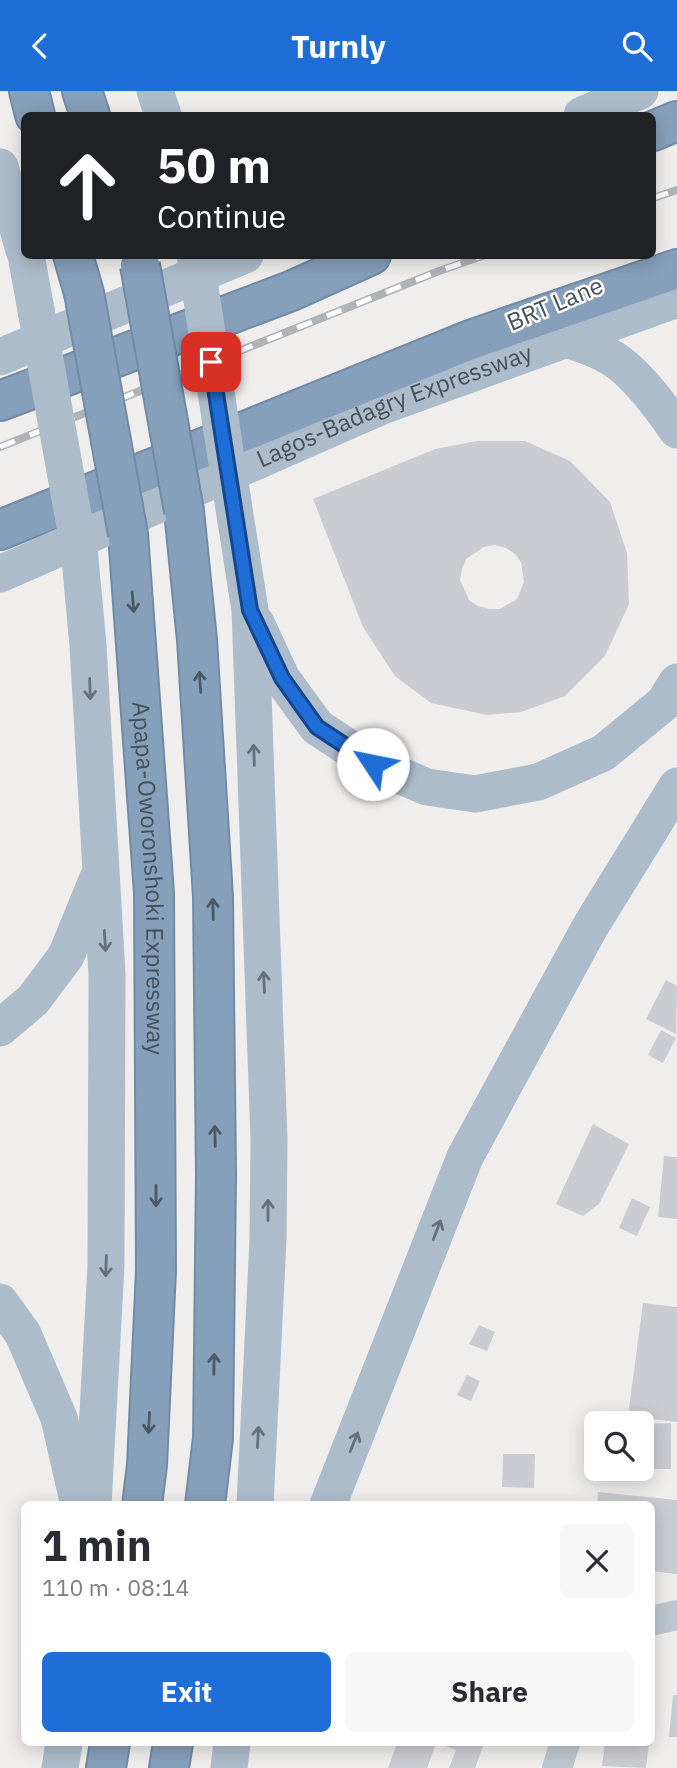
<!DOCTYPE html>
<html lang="en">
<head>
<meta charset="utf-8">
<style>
	body { margin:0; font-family:"IBM Plex Sans",sans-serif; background:#f7f7f7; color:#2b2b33; height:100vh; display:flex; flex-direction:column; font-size:26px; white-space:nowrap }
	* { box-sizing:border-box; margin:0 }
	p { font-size:23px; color:#7c7c81 }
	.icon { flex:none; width:38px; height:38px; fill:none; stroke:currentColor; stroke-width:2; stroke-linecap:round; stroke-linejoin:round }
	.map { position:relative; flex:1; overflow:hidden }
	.sheet { position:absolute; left:21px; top:1410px; width:634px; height:245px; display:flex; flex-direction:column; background:#fff; border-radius:10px; box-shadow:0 4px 18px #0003 }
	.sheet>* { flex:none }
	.banner { position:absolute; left:21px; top:21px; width:635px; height:147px; border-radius:10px; box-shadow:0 4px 18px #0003; background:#202124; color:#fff; overflow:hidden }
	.controls { position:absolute; left:584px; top:1320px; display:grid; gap:14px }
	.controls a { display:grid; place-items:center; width:70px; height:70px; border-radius:10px; background:#fff; box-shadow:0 4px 18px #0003; font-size:35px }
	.pin { position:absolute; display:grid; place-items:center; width:60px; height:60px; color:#fff; margin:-30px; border-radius:14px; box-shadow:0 4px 10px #0006 }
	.me { position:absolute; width:77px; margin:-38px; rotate:304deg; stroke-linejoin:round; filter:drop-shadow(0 0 5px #0008) }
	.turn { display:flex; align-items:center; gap:24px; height:147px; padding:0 21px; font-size:32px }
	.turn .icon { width:91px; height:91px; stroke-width:2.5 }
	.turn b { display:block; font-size:49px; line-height:60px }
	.round { display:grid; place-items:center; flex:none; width:74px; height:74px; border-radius:10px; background:#f7f7f7 }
	.summary { display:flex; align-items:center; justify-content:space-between; height:119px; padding:0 21px }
	h1 { font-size:42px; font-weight:700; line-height:52px }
	.primary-button { display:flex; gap:14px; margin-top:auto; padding:14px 21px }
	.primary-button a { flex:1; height:80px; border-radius:10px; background:#1f6dd7; color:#fff; font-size:28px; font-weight:700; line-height:80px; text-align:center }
	.primary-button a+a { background:#f7f7f7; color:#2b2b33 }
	header { display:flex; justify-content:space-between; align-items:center; height:91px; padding:0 21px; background:#1f6dd7; color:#fff; font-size:32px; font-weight:700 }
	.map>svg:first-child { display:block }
</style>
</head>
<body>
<header><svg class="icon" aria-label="back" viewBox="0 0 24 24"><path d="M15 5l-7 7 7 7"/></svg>Turnly<svg class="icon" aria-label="search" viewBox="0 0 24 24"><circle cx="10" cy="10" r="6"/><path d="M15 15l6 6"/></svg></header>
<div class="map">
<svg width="677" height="1677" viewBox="0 0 677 1677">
	<rect width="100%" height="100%" fill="#f0eded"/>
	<g fill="#caccd2" fill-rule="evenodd">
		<path d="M477,350H525L570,370L610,411L627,462L629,513L605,565L565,605L521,621L487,624L431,612L395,585L363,536L313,408L435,358ZM495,454L506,457L515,463L521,471L524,491L517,508L500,518H489L478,515L469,509L460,489L462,478L466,468L484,456Z"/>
		<path d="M666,889L677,895L676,943L646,928Z"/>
		<path d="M661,939L676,947L663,972L648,964Z"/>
		<path d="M593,1033L629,1053L599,1113L583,1125L556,1113Z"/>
		<path d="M664,1065L677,1066V1128L658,1126Z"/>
		<path d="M632,1107L650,1116L637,1145L619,1137Z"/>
		<path d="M643,1212L677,1216V1331L628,1325Z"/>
		<path d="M479,1234L495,1241L487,1260L469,1253Z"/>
		<path d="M467,1284L480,1290L471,1310L457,1304Z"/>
		<path d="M671,1332V1378H642V1333Z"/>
		<path d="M503,1363H535L534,1397L502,1396Z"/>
		<path d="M598,1401L677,1409V1483L651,1480V1414H597Z"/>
		<path d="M673,1604H677V1646H669Z"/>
		<path d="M397,1652H436L427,1677H388Z"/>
		<path d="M438,1652H484L475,1677H449L456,1659Z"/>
		<path d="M605,1652H649L646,1677L602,1675Z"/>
	</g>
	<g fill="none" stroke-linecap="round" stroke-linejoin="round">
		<g stroke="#718aa6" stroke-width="42">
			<g id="highway">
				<path d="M29,0L35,24"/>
				<path d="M82,0L90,24"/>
				<path d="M653,40L677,30"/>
				<path d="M73,164L84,202"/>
				<path d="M0,310L291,200L371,164"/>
				<path d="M184,420L197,549L213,806L216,1083L213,1347L205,1414"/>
				<path d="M0,439L473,248L677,178"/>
				<path id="s2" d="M128,443L154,802L156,1179L147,1374L142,1414"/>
				<path d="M106,1677L110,1652"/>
				<path d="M169,1677L173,1652"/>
			</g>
		</g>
		<g stroke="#bec7cf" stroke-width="30">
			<path d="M651,1530L677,1524"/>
			<path d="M557,1677L565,1652"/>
		</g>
		<g stroke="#adbccb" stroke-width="37">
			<path d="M155,0L163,24"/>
			<path d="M582,24L640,0"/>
			<path d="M0,76L24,159"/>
			<path d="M26,164L36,219"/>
			<path d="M566,248C582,253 598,258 612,267C635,281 662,317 677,339"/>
			<path d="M0,266L245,164"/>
			<path d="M232,405L250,519L269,1048L268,1149L255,1414"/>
			<path d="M79,457L88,554L107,883L106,1174L93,1414"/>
			<path id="s1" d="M0,483L382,315L677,208"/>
			<path d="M256,532L282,588L317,636L373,673L427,696L475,703L538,691L603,662L664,612L677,591"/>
			<path d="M0,937L33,909L66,865L98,787"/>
			<path d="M0,1211L23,1243L59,1327L79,1414"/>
			<path d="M328,1414L465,1066L590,836L677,695"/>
			<path d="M60,1677L64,1652"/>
			<path d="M229,1677L232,1652"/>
		</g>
		<use href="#highway" stroke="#869fba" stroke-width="38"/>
		<g stroke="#afb2b7" stroke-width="8">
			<g id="rail">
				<path d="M653,107L677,99"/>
				<path d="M0,356L439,180L485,164"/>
			</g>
		</g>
		<use href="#rail" stroke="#fff" stroke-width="5" stroke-dasharray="16" stroke-linecap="butt"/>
		<g stroke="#718aa6" stroke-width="42" stroke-linecap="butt">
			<g id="highway-bridge">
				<path d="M140,174L184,420"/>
				<path d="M84,202L128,443"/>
			</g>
		</g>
		<g stroke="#adbccb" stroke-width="37">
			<path d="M195,164L232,405"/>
			<path d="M36,219L79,457"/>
		</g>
		<use href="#highway-bridge" stroke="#869fba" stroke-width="38"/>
	</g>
	<defs><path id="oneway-shaft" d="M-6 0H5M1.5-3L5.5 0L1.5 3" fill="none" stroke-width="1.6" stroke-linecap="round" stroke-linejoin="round" transform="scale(1.75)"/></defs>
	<g stroke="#4c5863">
		<use href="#oneway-shaft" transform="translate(133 511) rotate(85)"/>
		<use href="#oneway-shaft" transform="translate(200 591) rotate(-94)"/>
		<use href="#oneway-shaft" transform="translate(213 818) rotate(-91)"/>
		<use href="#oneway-shaft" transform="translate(215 1045) rotate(-91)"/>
		<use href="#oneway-shaft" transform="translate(156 1105) rotate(90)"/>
		<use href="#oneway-shaft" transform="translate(214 1273) rotate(-89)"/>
		<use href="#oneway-shaft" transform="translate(149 1332) rotate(93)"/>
	</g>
	<g stroke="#65707b">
		<use href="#oneway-shaft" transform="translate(90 598) rotate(88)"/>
		<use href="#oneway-shaft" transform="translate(254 664) rotate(-92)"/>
		<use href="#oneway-shaft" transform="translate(105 850) rotate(86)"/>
		<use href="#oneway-shaft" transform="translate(264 891) rotate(-93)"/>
		<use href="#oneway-shaft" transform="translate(268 1119) rotate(-90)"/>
		<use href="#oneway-shaft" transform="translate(437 1139) rotate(-69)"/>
		<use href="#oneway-shaft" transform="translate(106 1175) rotate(92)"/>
		<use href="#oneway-shaft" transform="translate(258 1346) rotate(-87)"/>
		<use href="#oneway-shaft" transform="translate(354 1351) rotate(-68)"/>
	</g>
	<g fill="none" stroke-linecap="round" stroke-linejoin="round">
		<g stroke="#14478c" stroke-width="18">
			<path id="route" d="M211,271L250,519L282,587L317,636L373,673"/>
		</g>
		<use href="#route" stroke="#1f6dd7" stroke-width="12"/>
	</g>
	<g text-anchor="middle" stroke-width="5" stroke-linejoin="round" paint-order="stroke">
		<g font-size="24" fill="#465059" stroke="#fff">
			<text transform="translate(555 213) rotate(-23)" y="8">BRT Lane</text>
			<text dy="8" stroke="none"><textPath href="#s1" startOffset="429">Lagos-Badagry Expressway</textPath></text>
			<text dy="8" stroke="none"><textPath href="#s2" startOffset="345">Apapa-Oworonshoki Expressway</textPath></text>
		</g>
	</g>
</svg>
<div class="controls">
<a><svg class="icon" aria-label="search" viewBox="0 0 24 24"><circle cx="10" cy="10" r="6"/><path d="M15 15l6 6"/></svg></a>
</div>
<div class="pin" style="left:211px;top:271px;background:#d93025"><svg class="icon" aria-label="arrive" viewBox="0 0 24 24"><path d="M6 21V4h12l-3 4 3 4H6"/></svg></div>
<svg class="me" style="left:373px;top:673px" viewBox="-20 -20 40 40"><circle r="19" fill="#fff"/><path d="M0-13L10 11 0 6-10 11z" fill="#1f6dd7"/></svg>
<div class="banner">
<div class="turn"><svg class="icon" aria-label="ahead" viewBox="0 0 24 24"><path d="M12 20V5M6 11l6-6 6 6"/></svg><div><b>50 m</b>Continue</div></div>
</div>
<section class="sheet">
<div class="summary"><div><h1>1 min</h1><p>110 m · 08:14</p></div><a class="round"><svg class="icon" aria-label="close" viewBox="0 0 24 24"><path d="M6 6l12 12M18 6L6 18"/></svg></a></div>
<div class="primary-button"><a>Exit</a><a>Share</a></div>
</section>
</div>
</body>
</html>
